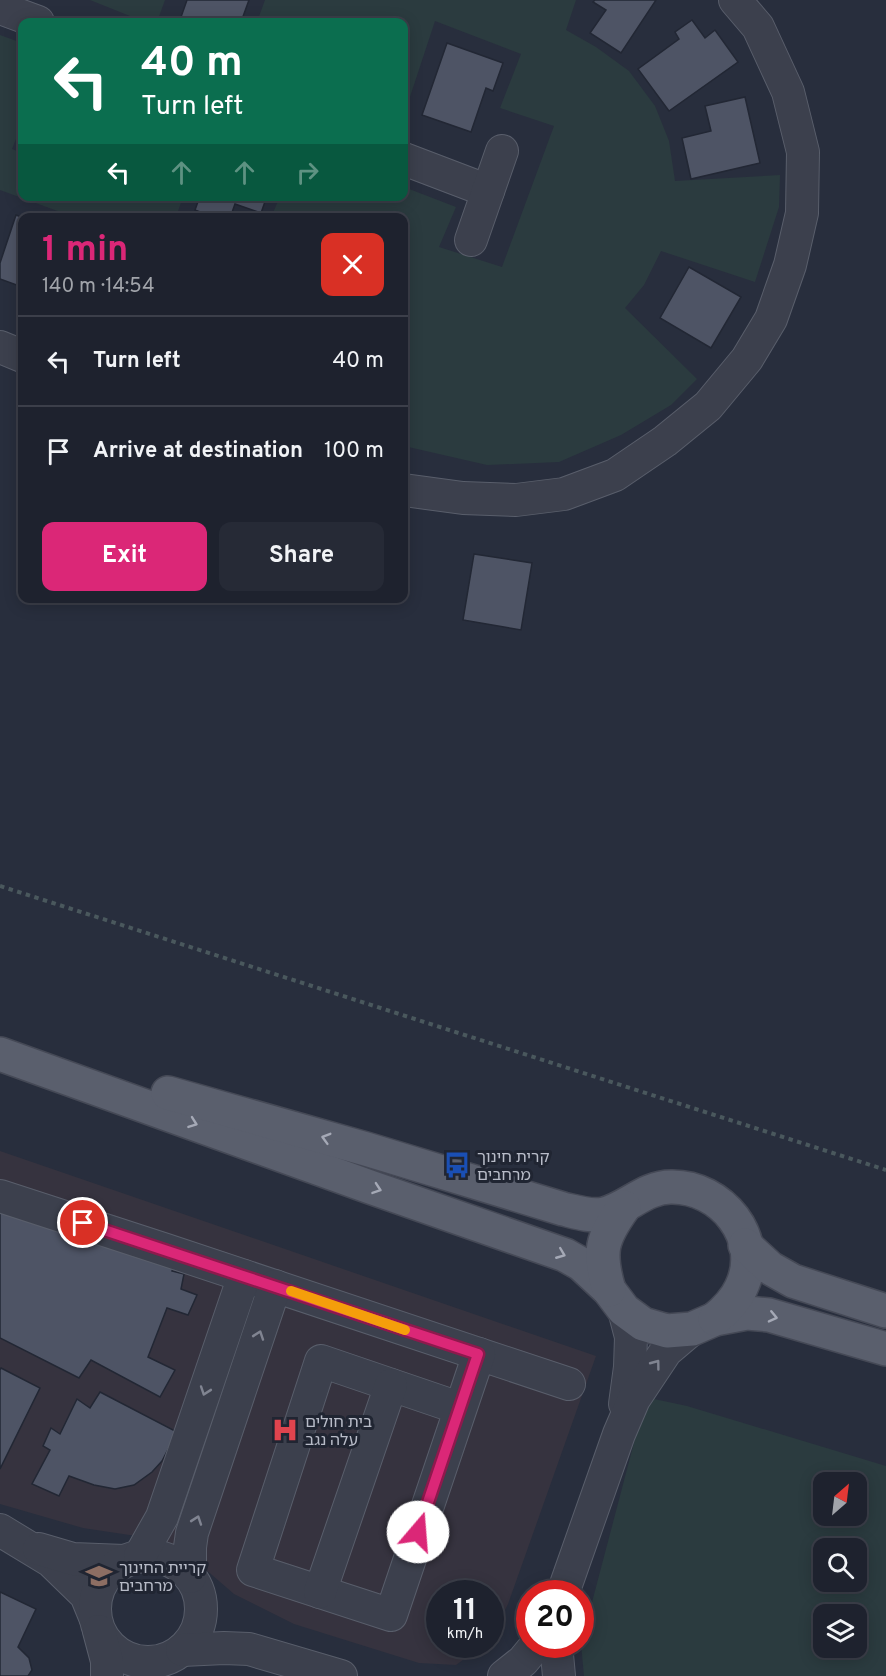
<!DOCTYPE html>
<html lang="en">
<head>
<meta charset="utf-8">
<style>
	body { margin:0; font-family:Overpass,"Noto Sans Hebrew",sans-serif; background:#262a36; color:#f1f3f6; height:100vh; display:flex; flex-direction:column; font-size:22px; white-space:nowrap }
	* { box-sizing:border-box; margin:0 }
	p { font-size:20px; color:#a1a4aa }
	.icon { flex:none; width:33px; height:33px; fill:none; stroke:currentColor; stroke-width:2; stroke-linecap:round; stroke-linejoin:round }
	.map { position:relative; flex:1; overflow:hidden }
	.details { position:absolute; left:18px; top:213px; width:390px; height:390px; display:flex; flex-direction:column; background:#1e222e; border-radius:12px; box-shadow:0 3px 15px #0003,0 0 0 2px #3c3f4a }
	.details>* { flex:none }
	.hud { position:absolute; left:18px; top:18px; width:390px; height:183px; border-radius:12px; box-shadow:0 3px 15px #0003,0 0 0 2px #3c3f4a; background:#0b6e4f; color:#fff; overflow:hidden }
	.needle { width:39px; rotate:28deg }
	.fabs { position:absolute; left:813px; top:1472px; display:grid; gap:12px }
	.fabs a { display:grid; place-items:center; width:54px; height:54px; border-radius:12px; background:#1e222e; box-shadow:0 3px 15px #0003,0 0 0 2px #3c3f4a; font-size:30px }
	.speed { position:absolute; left:426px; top:1580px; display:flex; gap:12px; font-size:30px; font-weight:700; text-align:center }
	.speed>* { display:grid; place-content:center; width:78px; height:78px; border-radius:50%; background:#1e222e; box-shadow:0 3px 15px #0003,0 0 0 2px #3c3f4a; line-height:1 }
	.speed small { font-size:15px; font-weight:400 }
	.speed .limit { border:9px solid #d22; background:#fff; color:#111 }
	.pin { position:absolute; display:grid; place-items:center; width:51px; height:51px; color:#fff; margin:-26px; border:3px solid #fff; border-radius:50%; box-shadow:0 2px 6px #0007 }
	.me { position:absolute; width:66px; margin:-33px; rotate:18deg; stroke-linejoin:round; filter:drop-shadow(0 0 4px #0008) }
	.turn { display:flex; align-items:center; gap:21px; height:126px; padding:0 24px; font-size:27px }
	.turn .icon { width:78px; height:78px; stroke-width:2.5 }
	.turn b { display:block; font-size:42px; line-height:51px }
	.lanes { display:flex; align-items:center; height:57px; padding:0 24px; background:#0003; justify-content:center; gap:30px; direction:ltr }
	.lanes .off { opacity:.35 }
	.round { display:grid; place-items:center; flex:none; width:63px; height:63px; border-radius:12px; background:#262a36 }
	.summary { display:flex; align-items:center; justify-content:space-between; height:102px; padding:0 24px }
	h1 { font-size:36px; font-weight:700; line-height:45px; color:#db2777 }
	.cta { display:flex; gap:12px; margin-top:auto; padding:12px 24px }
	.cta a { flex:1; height:69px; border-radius:12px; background:#db2777; color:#fff; font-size:24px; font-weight:700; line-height:69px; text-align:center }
	.cta a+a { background:#262a36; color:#f1f3f6 }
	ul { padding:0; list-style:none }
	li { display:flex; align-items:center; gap:18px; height:90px; padding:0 24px; border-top:2px solid #3c3f4a }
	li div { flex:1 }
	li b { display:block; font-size:22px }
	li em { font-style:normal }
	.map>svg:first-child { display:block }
</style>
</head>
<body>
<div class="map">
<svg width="886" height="1676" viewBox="0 0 886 1676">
	<rect width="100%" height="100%" fill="#282e3d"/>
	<path fill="#36333f" d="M0,1151L596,1356L508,1604L491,1638L490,1593H440V1644H485L456,1665L419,1663L294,1624L234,1594L197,1562L163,1540L83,1528L0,1504Z"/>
	<g fill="#2b3b3f" fill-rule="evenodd">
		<path d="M90,0H165L157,22H145Z"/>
		<path d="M265,0H576L566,30L596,47L629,71L655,106L669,141L675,181L780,175L779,207L755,282L661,251L644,285L625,308L697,379L671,405L621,435L559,462L487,465L404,446V218L271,217L280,197L404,196V187L456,207L439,247L502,267L554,126L500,108L521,54L435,21L404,115V22H257Z"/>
		<path d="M0,35L22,43V124L12,149L22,153V196L183,197L177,214L188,217H74L0,190Z"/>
		<path d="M654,1399L687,1406L886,1466V1676H584L581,1644L640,1420ZM824,1482H856V1515H824ZM824,1548H856V1581H824ZM824,1614H856V1647H824Z"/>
	</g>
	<g fill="#4e5465" stroke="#222734" stroke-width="1.5">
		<path d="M187,0H249L241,22H196L181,17Z"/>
		<path d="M595,0H656L621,53L590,33L606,10L593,2Z"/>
		<path d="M692,20L705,38L715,30L738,62L669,111L638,69L679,39L675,32Z"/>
		<path d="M447,43L503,63L493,91L486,88L471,132L422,115Z"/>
		<path d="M745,97L760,163L691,179L682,138L711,131L705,106Z"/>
		<path d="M200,196H267L261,213L235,204L230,218H215L195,210Z"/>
		<path d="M16,215L24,218H22V287L0,279V263Z"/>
		<path d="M689,267L741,297L711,348L660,318Z"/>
		<path d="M474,554L532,563L521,630L463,620Z"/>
		<path d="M0,1207L174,1264L172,1271L184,1274L181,1289L197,1295L188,1315L167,1308L148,1357L175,1370L160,1397L91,1360L79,1378L0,1338Z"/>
		<path d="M1,1368L40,1388L0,1469V1370Z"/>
		<path d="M100,1392L177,1432L162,1461L152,1472L134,1485L115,1489L94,1485L69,1476L59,1496L32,1484L50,1450L43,1446L51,1428L60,1434L77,1399L90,1408Z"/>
		<path d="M0,1592L36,1609L18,1647L29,1658L32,1670L28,1676H0Z"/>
	</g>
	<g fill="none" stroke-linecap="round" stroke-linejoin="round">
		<g stroke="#595e6b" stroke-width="34">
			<g id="minor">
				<path d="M0,8L38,22"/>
				<path d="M404,159L488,191"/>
				<path d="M471,240L502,151"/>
				<path d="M0,347L22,356"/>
				<path d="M404,490L463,498L516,500L564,494L615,475L665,441L708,406L747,359L771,319L790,265L802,213L803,152L788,92L758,27L735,0"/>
				<path d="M0,1196L166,1250L569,1384"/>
				<path d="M624,1310L631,1337L630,1367L625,1404"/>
				<path d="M459,1408L321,1361L253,1570L391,1615L479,1354"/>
				<path d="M0,1530L51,1561L86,1595L95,1617"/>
				<path d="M39,1549L73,1559L124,1561"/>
				<circle cx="148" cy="1609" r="53"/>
				<path d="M140,1556L162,1517L244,1276"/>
				<path d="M190,1577V1547L192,1533L275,1286"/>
				<path d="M320,1592L391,1385"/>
				<path d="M563,1593L619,1434L634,1399L666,1351L692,1329"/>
				<path d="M99,1631L107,1661V1676"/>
				<path d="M556,1644L559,1676"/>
				<path d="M182,1650L224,1648L249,1649L341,1676"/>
				<path d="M504,1676L523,1661L537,1644"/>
			</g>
		</g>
		<g stroke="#454956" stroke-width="36">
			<g id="major">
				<path d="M0,1054L370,1187L565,1255L581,1264L609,1290L624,1310L643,1324L667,1331L692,1329L715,1319L747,1313L769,1315L886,1349"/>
				<path d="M168,1093L366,1149L563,1209C576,1212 591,1217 604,1214C628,1208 645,1187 671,1187C721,1186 765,1238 741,1288C735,1301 726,1310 715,1319"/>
				<path d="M745,1245L770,1268L793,1281L886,1311"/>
				<path d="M609,1290C598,1252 601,1239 624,1207"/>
			</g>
		</g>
		<path stroke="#4a585d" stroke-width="4" stroke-dasharray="4.5 4.5" stroke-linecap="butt" d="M0,886L886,1170"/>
		<use href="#minor" stroke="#3c404d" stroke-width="32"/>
		<use href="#major" stroke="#5a5f6d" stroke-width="33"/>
	</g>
	<defs><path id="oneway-chevron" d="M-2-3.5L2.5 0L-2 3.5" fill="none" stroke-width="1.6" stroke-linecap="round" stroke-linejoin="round" transform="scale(1.5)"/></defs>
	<g stroke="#a5a9b6">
		<use href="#oneway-chevron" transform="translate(193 1123) rotate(20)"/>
		<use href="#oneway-chevron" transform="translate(326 1138) rotate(-164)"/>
		<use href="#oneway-chevron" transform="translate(377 1189) rotate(19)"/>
		<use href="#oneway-chevron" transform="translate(561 1254) rotate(22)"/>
		<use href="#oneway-chevron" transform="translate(773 1317) rotate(13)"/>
	</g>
	<g stroke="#808491">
		<use href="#oneway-chevron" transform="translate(259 1335) rotate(-71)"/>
		<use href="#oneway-chevron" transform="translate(656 1364) rotate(-53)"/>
		<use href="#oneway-chevron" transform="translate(205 1391) rotate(109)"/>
		<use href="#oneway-chevron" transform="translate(197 1520) rotate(-71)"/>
	</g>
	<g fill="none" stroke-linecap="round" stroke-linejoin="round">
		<g stroke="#8e194d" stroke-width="15">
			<path id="route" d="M83,1223L478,1354L418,1532"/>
		</g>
		<use href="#route" stroke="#db2777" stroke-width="10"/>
		<path stroke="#f59e0b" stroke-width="10" d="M291,1291L405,1330"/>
	</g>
	<defs>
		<g id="bus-bare" transform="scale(2.07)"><path d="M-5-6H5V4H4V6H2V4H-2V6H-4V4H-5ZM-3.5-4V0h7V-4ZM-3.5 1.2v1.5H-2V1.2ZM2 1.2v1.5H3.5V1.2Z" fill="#1a4fb4" stroke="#202532" stroke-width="2.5" paint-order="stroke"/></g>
		<g id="hospital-bare" transform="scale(2.07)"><path d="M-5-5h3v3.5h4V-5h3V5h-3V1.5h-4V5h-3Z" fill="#e0444e" stroke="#202532" stroke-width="2.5" paint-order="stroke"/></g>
		<g id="school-bare" transform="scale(2.07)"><path d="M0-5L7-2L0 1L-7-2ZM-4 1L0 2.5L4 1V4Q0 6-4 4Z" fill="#8d6e63" stroke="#202532" stroke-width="2.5" paint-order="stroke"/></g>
	</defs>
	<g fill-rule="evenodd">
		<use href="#bus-bare" x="457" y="1165"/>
		<use href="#hospital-bare" x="285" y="1430"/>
		<use href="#school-bare" x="99" y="1576"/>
	</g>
	<g text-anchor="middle" stroke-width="6" stroke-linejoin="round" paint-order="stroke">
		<g font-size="16" fill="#b8bcc8" stroke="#202532" text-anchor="start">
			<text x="477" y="1162">קרית חינוך<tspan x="477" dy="18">מרחבים</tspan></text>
			<text x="305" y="1427">בית חולים<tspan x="305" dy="18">עלה נגב</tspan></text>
			<text x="119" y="1573">קריית החינוך<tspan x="119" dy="18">מרחבים</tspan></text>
		</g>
	</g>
</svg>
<div class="fabs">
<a><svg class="needle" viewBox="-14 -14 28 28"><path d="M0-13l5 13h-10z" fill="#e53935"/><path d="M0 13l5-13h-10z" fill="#a1a4aa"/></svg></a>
<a><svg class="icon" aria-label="search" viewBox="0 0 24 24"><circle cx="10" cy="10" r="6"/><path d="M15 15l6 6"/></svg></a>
<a><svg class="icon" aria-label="layers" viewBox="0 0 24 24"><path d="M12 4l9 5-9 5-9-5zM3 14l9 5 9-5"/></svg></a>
</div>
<div class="speed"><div>11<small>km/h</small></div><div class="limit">20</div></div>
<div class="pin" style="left:83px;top:1223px;background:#d93025"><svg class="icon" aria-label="arrive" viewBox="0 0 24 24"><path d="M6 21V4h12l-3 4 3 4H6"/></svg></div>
<svg class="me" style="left:418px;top:1532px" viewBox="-20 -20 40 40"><circle r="19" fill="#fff"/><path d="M0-13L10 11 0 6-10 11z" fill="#db2777"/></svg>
<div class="hud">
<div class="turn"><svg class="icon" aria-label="left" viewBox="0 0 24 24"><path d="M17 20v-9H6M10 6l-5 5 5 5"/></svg><div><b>40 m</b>Turn left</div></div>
<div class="lanes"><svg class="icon" aria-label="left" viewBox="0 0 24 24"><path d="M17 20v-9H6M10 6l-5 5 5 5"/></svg><svg class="icon off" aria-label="ahead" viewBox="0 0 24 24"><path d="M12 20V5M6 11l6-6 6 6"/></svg><svg class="icon off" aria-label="ahead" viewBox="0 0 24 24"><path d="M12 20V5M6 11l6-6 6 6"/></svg><svg class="icon off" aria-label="right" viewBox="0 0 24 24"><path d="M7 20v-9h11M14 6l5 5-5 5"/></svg></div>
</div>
<section class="details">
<div class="summary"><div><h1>1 min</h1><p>140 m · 14:54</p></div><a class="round" style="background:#d93025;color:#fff"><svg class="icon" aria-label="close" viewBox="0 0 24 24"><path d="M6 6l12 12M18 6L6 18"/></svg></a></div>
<ul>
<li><svg class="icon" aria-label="left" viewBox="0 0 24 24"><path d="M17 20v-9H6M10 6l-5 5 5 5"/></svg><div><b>Turn left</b></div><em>40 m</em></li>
<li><svg class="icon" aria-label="arrive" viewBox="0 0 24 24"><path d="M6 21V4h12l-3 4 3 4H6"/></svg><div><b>Arrive at destination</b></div><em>100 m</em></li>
</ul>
<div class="cta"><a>Exit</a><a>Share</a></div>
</section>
</div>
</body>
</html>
